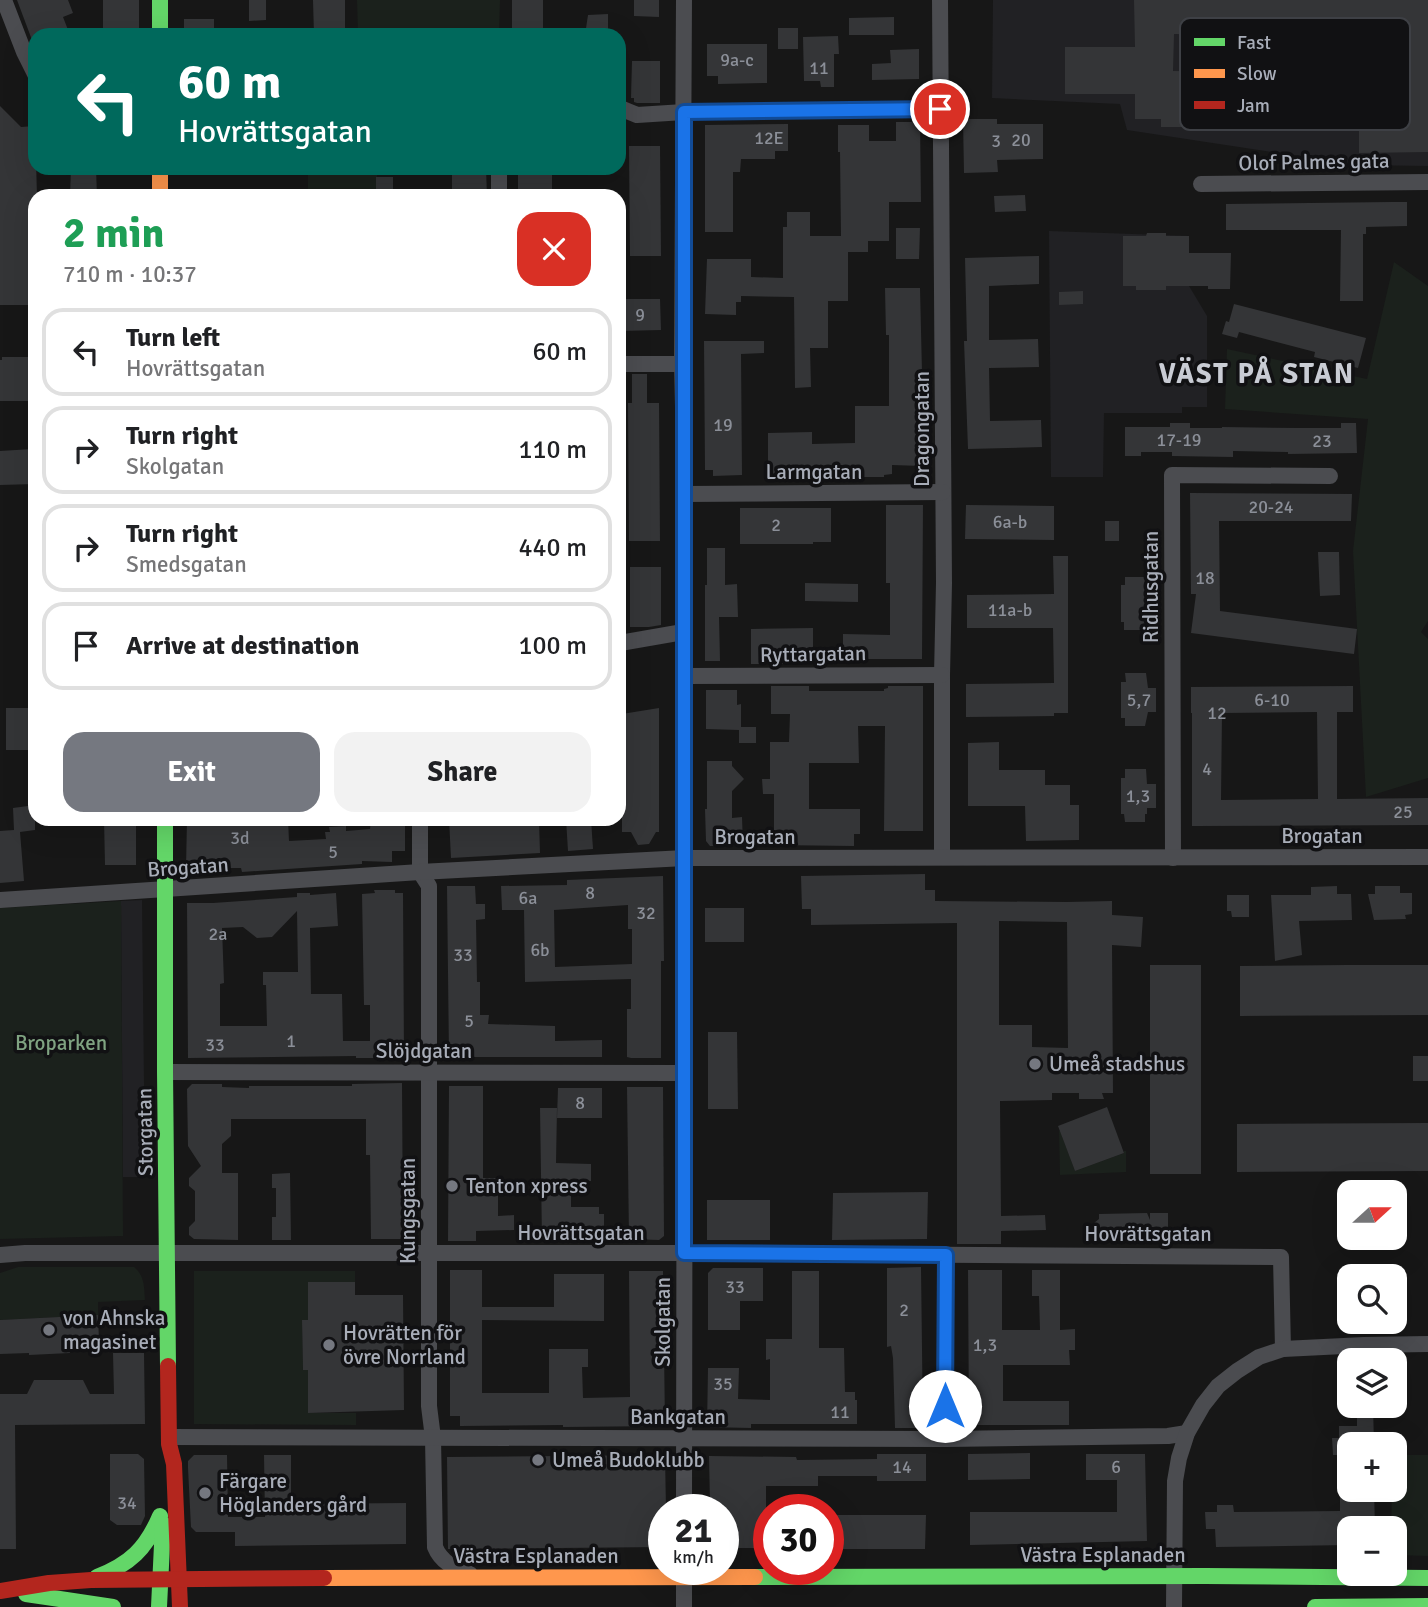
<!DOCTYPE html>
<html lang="en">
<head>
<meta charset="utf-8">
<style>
	body { margin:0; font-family:Signika,sans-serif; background:#f2f2f2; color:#202124; height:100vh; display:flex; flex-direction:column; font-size:26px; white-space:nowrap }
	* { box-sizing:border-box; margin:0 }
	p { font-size:23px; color:#757577 }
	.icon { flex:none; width:38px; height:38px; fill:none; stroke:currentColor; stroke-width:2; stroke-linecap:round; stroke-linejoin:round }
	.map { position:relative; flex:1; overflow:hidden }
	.sheet { position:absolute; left:28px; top:189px; width:598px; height:637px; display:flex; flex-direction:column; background:#fff; border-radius:21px; box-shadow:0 7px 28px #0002 }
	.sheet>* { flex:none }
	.guide { position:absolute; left:28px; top:28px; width:598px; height:147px; border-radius:21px; box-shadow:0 7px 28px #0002; background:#00695c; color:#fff; overflow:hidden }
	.needle { width:46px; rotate:69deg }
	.fabs { position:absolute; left:1337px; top:1180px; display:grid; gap:14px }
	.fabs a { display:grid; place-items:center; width:70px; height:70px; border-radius:14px; background:#fff; box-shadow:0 7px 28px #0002; font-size:35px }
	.speed { position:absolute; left:648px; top:1494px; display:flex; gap:14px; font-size:35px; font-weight:700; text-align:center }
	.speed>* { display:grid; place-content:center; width:91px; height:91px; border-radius:50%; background:#fff; box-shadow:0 7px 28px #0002; line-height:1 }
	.speed small { font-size:18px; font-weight:400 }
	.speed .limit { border:10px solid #d22; background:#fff; color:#111 }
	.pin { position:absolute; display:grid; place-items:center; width:60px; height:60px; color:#fff; margin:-30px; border:4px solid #fff; border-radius:50%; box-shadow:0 2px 7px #0007 }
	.me { position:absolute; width:77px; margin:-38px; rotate:0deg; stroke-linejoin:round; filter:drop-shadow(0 0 5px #0008) }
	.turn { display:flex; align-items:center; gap:24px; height:147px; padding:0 35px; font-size:32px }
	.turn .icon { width:91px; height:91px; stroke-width:2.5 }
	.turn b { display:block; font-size:49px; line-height:60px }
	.round { display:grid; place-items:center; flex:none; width:74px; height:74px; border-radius:21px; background:#f2f2f2 }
	.headline { display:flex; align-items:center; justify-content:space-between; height:119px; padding:0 35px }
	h1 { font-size:42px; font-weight:700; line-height:52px; color:#1e9e55 }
	.cta { display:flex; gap:14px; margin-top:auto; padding:14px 35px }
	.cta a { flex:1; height:80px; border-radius:21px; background:#757880; color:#fff; font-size:28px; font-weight:700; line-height:80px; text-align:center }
	.cta a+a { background:#f2f2f2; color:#202124 }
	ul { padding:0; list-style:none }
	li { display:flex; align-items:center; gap:21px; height:88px; margin:0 14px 10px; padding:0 21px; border:4px solid #e0e0e0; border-radius:21px }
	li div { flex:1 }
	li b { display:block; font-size:26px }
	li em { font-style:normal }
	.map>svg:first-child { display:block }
</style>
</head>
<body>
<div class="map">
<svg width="1428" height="1607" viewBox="0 0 1428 1607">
	<rect width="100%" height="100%" fill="#171717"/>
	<g fill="#212124">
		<path d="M993,0H1428V166L1359,165L1127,130L1120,104L992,98Z"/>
		<path d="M1049,231L1189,236V286L1207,316V407H1182V413H1104L1103,477H1051Z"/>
		<path d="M142,900L145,1177H123L121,901Z"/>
	</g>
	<g fill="#1b211c">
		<path d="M357,0H500L499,35H358Z"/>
		<rect x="308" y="168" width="69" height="28"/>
		<path d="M1394,262L1428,286V621L1421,632L1428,639V778L1366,797L1353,551L1368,419L1225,409L1227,349L1367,379Z"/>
		<path d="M121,901L123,1236L0,1239V908Z"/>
		<path d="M1059,1131H1060L1075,1171L1124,1153V1151H1126V1172L1060,1175Z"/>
		<path d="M18,1267H134C145,1276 144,1287 145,1300L98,1302V1315L0,1320V1273Z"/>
		<path d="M194,1271H355V1282L308,1283V1320L302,1321L303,1369L308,1370V1413H356V1425L194,1424Z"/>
		<path d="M1395,1455H1428V1556L1395,1555V1528H1391L1392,1489H1395Z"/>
	</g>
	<g fill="#343537" fill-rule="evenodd">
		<path d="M17,0H68L73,13L63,17L70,35H35V39L32,40Z"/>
		<rect x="103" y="0" width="36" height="35"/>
		<path d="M249,0H266V20L249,21Z"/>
		<path d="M313,0H345V35H314Z"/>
		<rect x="512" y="0" width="31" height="35"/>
		<path d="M634,0H659V17L634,16Z"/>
		<path d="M1134,0H1428V152L1359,153V118L1184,119V127H1161V119H1135V94H1065V47H1135ZM1174,34L1322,36L1321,73L1173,71Z"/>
		<path d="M608,14V35H585L588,15Z"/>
		<path d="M894,17V35H849V18Z"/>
		<rect x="184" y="19" width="30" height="16"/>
		<rect x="778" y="28" width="20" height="21"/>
		<path d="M838,36L839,54H834V87H821L820,81H804L803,37Z"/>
		<path d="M707,44H767V83L718,84V76H707Z"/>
		<path d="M919,49V79L872,80V64L891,63L890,50Z"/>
		<path d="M632,61H660V103H637L634,102V98H631Z"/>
		<path d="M0,106L21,127L35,126L37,196H35V305H0Z"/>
		<path d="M963,119H997V124H1043V159L997,160L998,172L964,173Z"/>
		<path d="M896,122H920L921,202H889V241H868V252H848V301H828V348H810L811,387L795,388L794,297L741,296V302H736V315L705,314L707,259H751V277L783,278V227H787V212H810V236H841L840,152H838V125H869V141H896Z"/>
		<path d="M788,124V151H775V159H741L740,172H733V232H705V125Z"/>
		<path d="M629,146H660L661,256H630Z"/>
		<path d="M71,168H96L97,196H70Z"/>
		<path d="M452,168H486L487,196H452Z"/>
		<path d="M518,168H548V175H552V196H518Z"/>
		<rect x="376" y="177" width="17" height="19"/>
		<path d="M1025,195L1026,211L995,212L994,196Z"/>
		<path d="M1391,202H1407V226L1366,227V234H1363V301H1340L1341,230H1226V204Z"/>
		<path d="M896,228H920L919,259H896Z"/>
		<path d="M1147,233H1166V236H1189V253H1231L1230,289H1208V286H1166V290H1136V286H1123V236H1146Z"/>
		<path d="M1039,256V284L989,286V340L1038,339L1039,367L989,368L990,421L1041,420L1042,447L968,449L964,341H967L965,258Z"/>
		<path d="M885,288H920L923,415L922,466L892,465V474L884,475V477H768V433L812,432V444L855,443V406H889V335H886Z"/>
		<path d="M1083,291V304L1059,305V292Z"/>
		<path d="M620,299H660L661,330L620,331Z"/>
		<path d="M1234,304L1366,338L1358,368L1314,357L1315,352L1239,332L1237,338L1222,334L1226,321L1229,322Z"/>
		<path d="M704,341H764V353L741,354L742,475L713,476V470H705Z"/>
		<path d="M2,357H35V401H0V360H2Z"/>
		<path d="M632,374H647V403H659L660,541H629L628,403H632Z"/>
		<path d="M1170,423H1190V428H1222V427L1297,428H1341V423H1356L1357,453L1288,454V452L1233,451V457L1172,456V452H1141V456H1125V427H1170Z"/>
		<path d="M32,449V457H35V484L0,485V451Z"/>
		<path d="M1190,493L1352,494L1351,521H1219L1220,611L1357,629L1354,654L1191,633L1196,594H1191Z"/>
		<path d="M886,505H923L922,659H843V634L890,635V583H886Z"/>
		<path d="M966,505L1054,506V540L965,539Z"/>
		<path d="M740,508H831V542H813V544H740Z"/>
		<rect x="1105" y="521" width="14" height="20"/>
		<path d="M707,548H725V585L737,584L738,617H719L720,661H705V585H707Z"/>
		<path d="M1318,552H1339L1340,595L1320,596Z"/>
		<path d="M1053,556H1068V713H1054V716L966,717V684L1054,683L1053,628H967V595L1054,594Z"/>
		<path d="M630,567H661V625L649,627H630Z"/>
		<path d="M1125,577H1145L1147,592H1155V616H1147L1145,630H1124V622H1121V585H1125Z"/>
		<path d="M805,583L858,584V602L805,601Z"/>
		<path d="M813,628V664H751V629Z"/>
		<path d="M1125,673H1146L1148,688H1156V712H1148L1145,726H1125V718H1121V682H1126Z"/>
		<path d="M771,686H809V691H884V689L888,688V686H923V831H884L885,726H858L859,763H809V809H860V834H854V846L774,845V794H763L762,779H770V742H789L790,714H771Z"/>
		<path d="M1353,686V712H1337V799L1428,798V825L1192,826V713H1191V687ZM1317,712L1318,799L1221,800L1222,713Z"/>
		<path d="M706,690H737V705L741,704V727H756V743H739V730L706,729Z"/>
		<rect x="6" y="708" width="29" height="42"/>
		<path d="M659,708V832H656L649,844L638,845L631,832H622V714Z"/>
		<path d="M999,742V770H1045V785H1070V805H1079V840L1026,841L1025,806H968V743Z"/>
		<path d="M707,761H732V766L744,779L732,791V818L742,817L743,845L710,846L706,841L705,809H707Z"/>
		<path d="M1125,769H1146L1147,784H1156V808H1147V814H1145V822H1125L1124,814H1121V778H1125Z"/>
		<path d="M35,805V830L20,832L24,881L0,883V831L14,830L13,808Z"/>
		<path d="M104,819H136V865H105Z"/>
		<path d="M187,819H288L289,841L326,839L325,832H330L329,827L346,826V831L370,829L371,819H405V851H392V862L362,861V864L242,872L241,868H186Z"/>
		<path d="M449,819H478V823L539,820L540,853L451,858Z"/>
		<path d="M566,819H591L593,849L568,851Z"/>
		<path d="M925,874V890H935V901L1067,902L1112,901V915L1143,917L1141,947L1112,945L1113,1093H1102L1104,1099H1079V1093H1052V1100L1000,1101L1001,1216L1045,1215L1046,1230L1001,1231V1244H957V923L811,925V909H802L801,876ZM999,921L1067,922L1068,1048L1032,1047V1025H999Z"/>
		<path d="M663,876L664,961H661V1058H631L627,1057V1009H631V979L525,982L524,910H502L501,886L567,885V880ZM628,905V929H632V964L555,967L554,910Z"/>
		<path d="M447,886H475L476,904H485V919L476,920L477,982H480V1015H489L488,1024L555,1026V1041L602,1040V1057H449Z"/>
		<path d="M1337,886V894H1351L1352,920L1299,921L1302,955L1275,961L1271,895H1311V887Z"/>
		<path d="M1375,886H1400V893H1412V914L1405,915L1406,919L1374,920L1368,894H1375Z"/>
		<path d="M374,890H395V893H403L404,1058H356V1056L188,1058L187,903H213L297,897V893H310V895L336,893L338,926L310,928L311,994H342L343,1041H370V1005H364L362,894L375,893ZM297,911L298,972H263V985H266L267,1026H220V984L224,983L222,928L243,927L257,938L272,937Z"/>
		<path d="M1227,895H1249V917H1232L1231,911H1227Z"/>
		<rect x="705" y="908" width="39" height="34"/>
		<rect x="1150" y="965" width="51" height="209"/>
		<path d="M1347,965H1428V1015L1240,1016V966Z"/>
		<path d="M708,1032H737L738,1109H708Z"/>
		<rect x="1413" y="1056" width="15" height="25"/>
		<path d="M402,1083L403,1239H371L370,1155H366V1119H231V1136L222,1144V1173H238V1240L194,1239L189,1235V1227L195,1221V1191L189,1186V1178L201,1166L188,1146L187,1089L192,1084H222V1087L249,1088V1086H352V1084Z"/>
		<path d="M449,1086H483V1178H498V1216L514,1215V1230L476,1231V1241H448Z"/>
		<path d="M627,1087H663L664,1236L659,1240L629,1239Z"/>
		<path d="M558,1088H602V1118H557Z"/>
		<path d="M1107,1107L1124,1153L1075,1171L1058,1126Z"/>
		<path d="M540,1108H557L556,1163L591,1164V1181H571V1207H599V1214H604V1240H542Z"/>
		<path d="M1428,1123V1171L1237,1172V1124Z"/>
		<path d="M290,1173L291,1240H272V1217H276V1188H272V1174Z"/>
		<path d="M928,1192L927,1239L832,1240L833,1193Z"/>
		<rect x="707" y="1200" width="63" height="40"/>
		<path d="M1147,1213L1150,1220V1213H1168V1241H1099V1235L1089,1227L1099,1219V1214Z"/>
		<path d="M921,1267L923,1428H895L893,1358L891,1346L887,1347V1268Z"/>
		<path d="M713,1268H763V1301H740V1330H708V1273Z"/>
		<path d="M450,1270H482V1307H554V1274H604V1321L482,1320V1393H549V1349H588V1367H582L583,1398L630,1397L629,1271H663L665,1426L563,1427V1425L460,1426V1416H450Z"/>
		<path d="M968,1270H1002V1330H1040L1039,1296H1032V1270H1060V1330L1075,1329V1350H1069L1070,1365H1003V1401H1069V1425H969Z"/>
		<path d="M792,1271H819V1348H844L845,1392H855V1400H857V1424H751V1428L707,1427L708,1368H739L738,1399L770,1400V1359L766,1360V1339H792Z"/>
		<path d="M308,1282H355V1295H403L404,1410L308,1413V1370H303L302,1320H308Z"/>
		<path d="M98,1315L99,1341L69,1343L70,1353L29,1355V1353L0,1354V1320Z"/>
		<path d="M113,1353H144L145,1424L15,1425L16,1549H0V1394H27L34,1380H83L90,1394H114Z"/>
		<path d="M1357,1405H1373L1374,1444H1349V1455H1333L1332,1438H1339V1426H1357Z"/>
		<path d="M1030,1453V1479L968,1480V1454Z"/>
		<path d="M110,1454H138L144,1459L145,1516L141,1525H117L110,1520Z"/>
		<path d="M877,1454H926V1481H877V1476H818V1486H766V1517H768V1548H723V1504H710L709,1456L796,1457L797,1460L877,1459Z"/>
		<path d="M1086,1454H1145L1147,1541L970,1545V1512H1117V1480H1086Z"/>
		<path d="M194,1455H227L228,1517H265L264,1455H291V1504L406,1503V1544L235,1546V1532H196L191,1527L188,1468V1461Z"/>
		<path d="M665,1455L666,1510H663V1547L448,1549L447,1457Z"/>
		<path d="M1340,1489H1374L1375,1528H1349V1545L1216,1547L1215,1529H1206L1205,1512H1217V1505H1233L1234,1512L1340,1511Z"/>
		<path d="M828,1515H926L925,1549H828Z"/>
	</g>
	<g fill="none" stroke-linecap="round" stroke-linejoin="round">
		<g stroke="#4b4c50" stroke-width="16">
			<path d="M4,0L24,52L35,74"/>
			<path d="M684,0L682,364L685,494L683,632L685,858L684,1510"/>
			<path d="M940,0L944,583L942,675V857"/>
			<path d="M620,108L637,115L684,112L940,109"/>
			<path d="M499,168V196"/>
			<path d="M1201,184L1428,182"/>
			<path d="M620,364H682"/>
			<path d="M685,494L943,492"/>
			<path d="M620,643L683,632"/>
			<path d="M684,676L942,675"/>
			<path d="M420,819V872L429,886V1406L433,1438L435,1547C441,1562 455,1569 470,1574"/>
			<path d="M1173,858L1172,475L1330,476"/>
			<path d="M0,900L420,872L685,858L1428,857"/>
			<path d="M165,1072L683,1073"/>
			<path d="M0,1255L25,1253H684L1281,1257L1283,1349"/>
			<path d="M169,1437L945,1439L1168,1436L1187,1433"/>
			<path d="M945,1439L946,1255"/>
			<path d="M684,1607V1570"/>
			<path d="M1174,1607L1175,1481L1179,1458L1187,1433L1203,1405L1218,1386L1237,1371L1259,1357L1283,1349L1364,1345L1428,1344"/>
		</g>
		<g stroke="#63d668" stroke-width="16">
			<path d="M160,0V35"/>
			<path d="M165,819V1072L168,1366"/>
			<path d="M97,1577C130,1564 146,1549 160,1516"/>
			<path d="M755,1577L1205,1576L1428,1578"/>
			<path d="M26,1594L113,1607"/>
			<path d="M159,1607L163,1524"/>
			<path d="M1315,1607L1428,1606"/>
		</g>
		<g stroke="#ff974d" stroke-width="16">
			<path d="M160,168V196"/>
			<path d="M324,1578L755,1577"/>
		</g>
		<g stroke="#b3261e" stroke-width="16">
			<path d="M168,1366L169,1444L174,1464L180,1607"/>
			<path d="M0,1591L49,1583L91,1580L324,1578"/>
		</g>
	</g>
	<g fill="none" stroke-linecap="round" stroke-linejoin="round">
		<g stroke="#114b97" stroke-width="18">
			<path id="route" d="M940,109L684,112V1253L946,1255L945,1406"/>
		</g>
		<use href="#route" stroke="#1a73e8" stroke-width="12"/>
	</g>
	<g fill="#757880" stroke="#111113" stroke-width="2.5">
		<circle cx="1035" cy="1064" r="7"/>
		<circle cx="452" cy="1186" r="7"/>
		<circle cx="49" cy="1330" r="7"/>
		<circle cx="329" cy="1345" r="7"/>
		<circle cx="538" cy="1460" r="7"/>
		<circle cx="205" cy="1493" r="7"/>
	</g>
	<g text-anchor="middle" stroke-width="7" stroke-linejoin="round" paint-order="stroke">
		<g font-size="18" fill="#8b8f98">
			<text x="737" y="66">9a-c</text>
			<text x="819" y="74">11</text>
			<text x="769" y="144">12E</text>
			<text x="1021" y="146">20</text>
			<text x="996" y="147">3</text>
			<text x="640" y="321">9</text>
			<text x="723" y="431">19</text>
			<text x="1179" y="446">17-19</text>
			<text x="1322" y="447">23</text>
			<text x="1271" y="513">20-24</text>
			<text x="1010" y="528">6a-b</text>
			<text x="776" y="531">2</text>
			<text x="1205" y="584">18</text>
			<text x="1010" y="616">11a-b</text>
			<text x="1139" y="706">5,7</text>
			<text x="1272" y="706">6-10</text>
			<text x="1217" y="719">12</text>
			<text x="1207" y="775">4</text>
			<text x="1138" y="802">1,3</text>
			<text x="1403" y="818">25</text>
			<text x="240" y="844">3d</text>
			<text x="333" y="858">5</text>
			<text x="590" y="899">8</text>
			<text x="528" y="904">6a</text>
			<text x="646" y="919">32</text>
			<text x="218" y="940">2a</text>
			<text x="540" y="956">6b</text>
			<text x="463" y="961">33</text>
			<text x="469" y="1027">5</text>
			<text x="291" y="1047">1</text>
			<text x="215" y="1051">33</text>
			<text x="580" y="1109">8</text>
			<text x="735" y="1293">33</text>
			<text x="904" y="1316">2</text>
			<text x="985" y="1351">1,3</text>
			<text x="723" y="1390">35</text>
			<text x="840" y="1418">11</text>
			<text x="902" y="1473">14</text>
			<text x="1116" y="1473">6</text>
			<text x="127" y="1509">34</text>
		</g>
		<g font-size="21" fill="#a8adb8" stroke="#111113">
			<text transform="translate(1314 162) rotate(-1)" y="7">Olof Palmes gata</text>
			<text transform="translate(922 429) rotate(-90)" y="7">Dragongatan</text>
			<text x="814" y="479">Larmgatan</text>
			<text transform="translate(1151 587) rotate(-90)" y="7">Ridhusgatan</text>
			<text transform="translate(813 654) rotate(-1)" y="7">Ryttargatan</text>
			<text x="1322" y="843">Brogatan</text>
			<text x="755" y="844">Brogatan</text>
			<text transform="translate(188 867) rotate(-4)" y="7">Brogatan</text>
			<text x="424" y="1058">Slöjdgatan</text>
			<text transform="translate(145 1132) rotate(-91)" y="7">Storgatan</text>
			<text transform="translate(408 1211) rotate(-90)" y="7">Kungsgatan</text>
			<text x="581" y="1240">Hovrättsgatan</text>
			<text x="1148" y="1241">Hovrättsgatan</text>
			<text transform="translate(663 1322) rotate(-90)" y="7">Skolgatan</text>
			<text x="678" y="1424">Bankgatan</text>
			<text x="1103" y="1562">Västra Esplanaden</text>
			<text x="536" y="1563">Västra Esplanaden</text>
		</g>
		<g font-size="21" fill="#7fa381" stroke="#111113">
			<text x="61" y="1050">Broparken</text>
		</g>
		<g font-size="21" fill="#a8adb8" stroke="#111113" text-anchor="start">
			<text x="1049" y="1071">Umeå stadshus</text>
			<text x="466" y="1193">Tenton xpress</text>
			<text x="63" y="1325">von Ahnska<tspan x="63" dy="24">magasinet</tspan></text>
			<text x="343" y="1340">Hovrätten för<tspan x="343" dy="24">övre Norrland</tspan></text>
			<text x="552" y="1467">Umeå Budoklubb</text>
			<text x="219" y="1488">Färgare<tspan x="219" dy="24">Höglanders gård</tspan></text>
		</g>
		<g font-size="28" font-weight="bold" letter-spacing="2" fill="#c9ccd4" stroke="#111113">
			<text x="1257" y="383">VÄST PÅ STAN</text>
		</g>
	</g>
	<rect x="1180" y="18" width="230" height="112" rx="10" fill="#111113" stroke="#3e4045" stroke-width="2"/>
	<rect x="1194" y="38" width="31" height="8" fill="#63d668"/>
	<rect x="1194" y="69" width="31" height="9" fill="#ff974d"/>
	<rect x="1194" y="101" width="31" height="8" fill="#b3261e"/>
	<g font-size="19" fill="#a8adb8">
		<text x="1237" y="49">Fast</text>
		<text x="1237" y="80">Slow</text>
		<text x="1237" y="112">Jam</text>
	</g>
</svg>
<div class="fabs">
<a><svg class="needle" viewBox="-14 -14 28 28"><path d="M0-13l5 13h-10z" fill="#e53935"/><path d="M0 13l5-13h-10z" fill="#757577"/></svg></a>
<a><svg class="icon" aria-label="search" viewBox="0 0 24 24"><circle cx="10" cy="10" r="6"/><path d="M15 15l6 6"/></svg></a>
<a><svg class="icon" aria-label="layers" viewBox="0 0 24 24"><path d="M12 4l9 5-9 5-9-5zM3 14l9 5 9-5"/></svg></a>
<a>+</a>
<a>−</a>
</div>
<div class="speed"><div>21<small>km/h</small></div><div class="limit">30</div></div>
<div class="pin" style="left:940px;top:109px;background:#d93025"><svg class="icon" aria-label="arrive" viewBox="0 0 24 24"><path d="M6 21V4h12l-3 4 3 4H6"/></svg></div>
<svg class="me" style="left:945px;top:1406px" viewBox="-20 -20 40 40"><circle r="19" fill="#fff"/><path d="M0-13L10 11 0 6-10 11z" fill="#1a73e8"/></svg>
<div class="guide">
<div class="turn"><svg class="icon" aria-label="left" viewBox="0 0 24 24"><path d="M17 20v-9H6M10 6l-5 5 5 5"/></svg><div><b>60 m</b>Hovrättsgatan</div></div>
</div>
<section class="sheet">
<div class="headline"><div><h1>2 min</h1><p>710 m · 10:37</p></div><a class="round" style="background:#d93025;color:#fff"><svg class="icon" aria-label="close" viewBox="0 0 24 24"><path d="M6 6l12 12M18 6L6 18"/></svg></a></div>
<ul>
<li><svg class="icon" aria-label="left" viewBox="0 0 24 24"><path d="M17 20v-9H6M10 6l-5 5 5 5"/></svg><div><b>Turn left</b><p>Hovrättsgatan</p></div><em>60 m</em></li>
<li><svg class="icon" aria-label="right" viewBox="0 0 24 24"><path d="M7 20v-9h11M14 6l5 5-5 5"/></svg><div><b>Turn right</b><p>Skolgatan</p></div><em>110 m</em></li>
<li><svg class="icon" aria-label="right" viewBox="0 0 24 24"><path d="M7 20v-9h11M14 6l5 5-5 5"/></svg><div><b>Turn right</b><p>Smedsgatan</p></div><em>440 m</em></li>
<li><svg class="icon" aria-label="arrive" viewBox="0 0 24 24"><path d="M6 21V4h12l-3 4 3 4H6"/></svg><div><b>Arrive at destination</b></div><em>100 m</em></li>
</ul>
<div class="cta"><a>Exit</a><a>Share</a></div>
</section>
</div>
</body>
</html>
